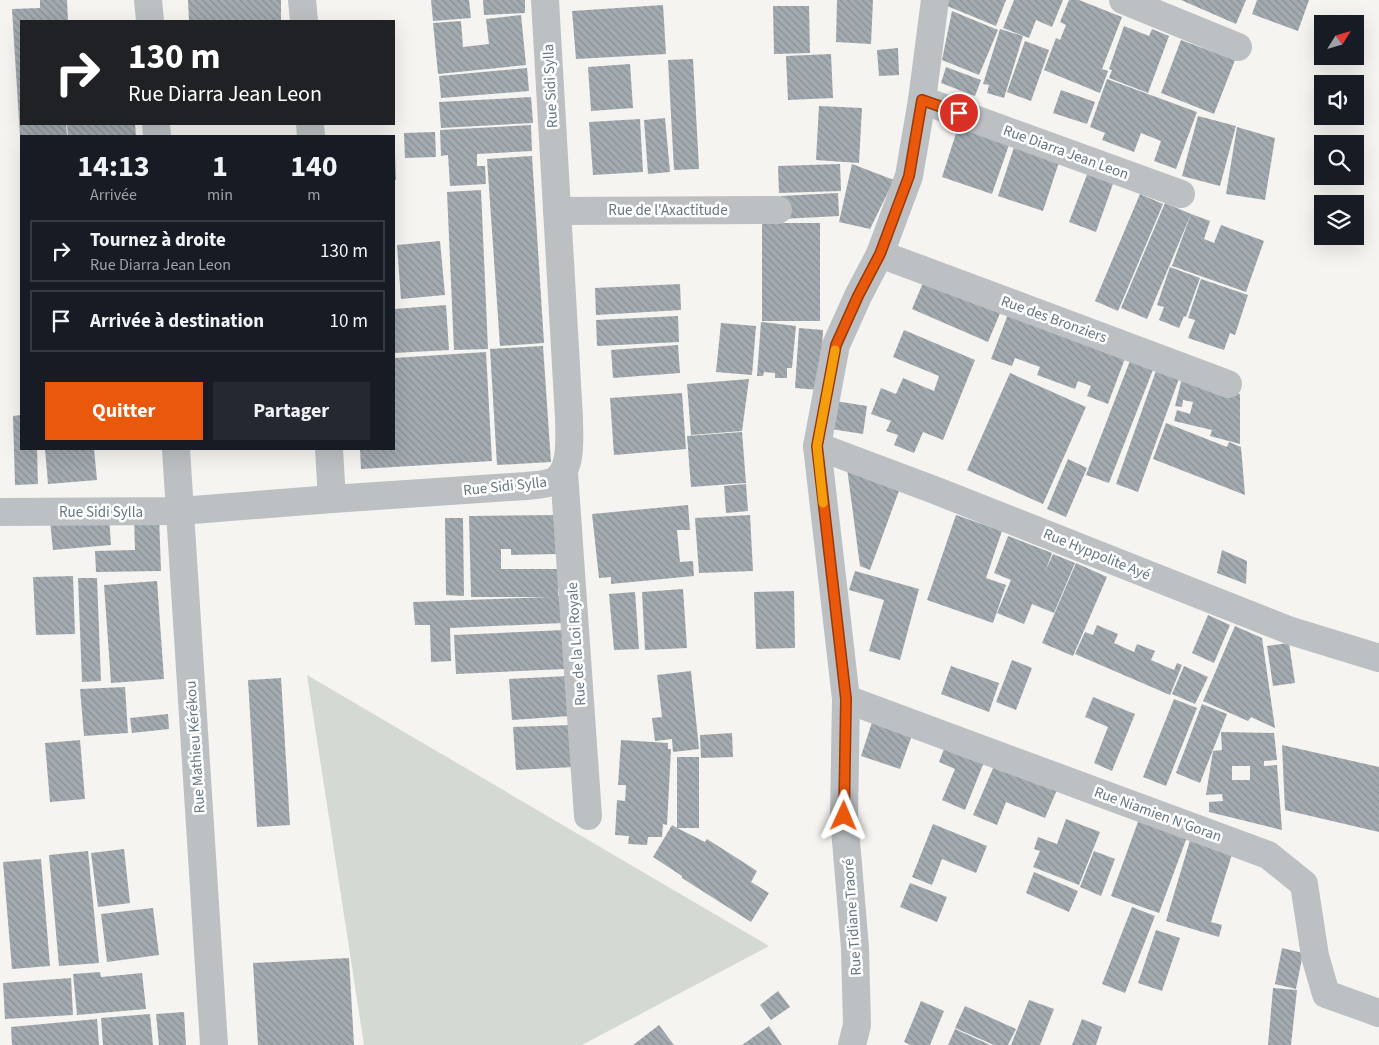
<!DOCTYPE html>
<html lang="fr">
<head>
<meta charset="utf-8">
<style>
	body { margin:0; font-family:"Source Sans 3",sans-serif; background:#242831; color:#f1f3f6; height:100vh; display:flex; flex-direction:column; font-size:19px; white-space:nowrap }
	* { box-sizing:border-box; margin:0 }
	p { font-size:16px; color:#9ea1a6 }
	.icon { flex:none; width:28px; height:28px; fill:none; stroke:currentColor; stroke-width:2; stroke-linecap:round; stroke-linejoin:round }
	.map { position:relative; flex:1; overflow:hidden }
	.drawer { position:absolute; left:20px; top:135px; width:375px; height:315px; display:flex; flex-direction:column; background:#171b24; border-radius:0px; box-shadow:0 5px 20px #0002 }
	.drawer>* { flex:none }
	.banner { position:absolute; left:20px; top:20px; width:375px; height:105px; border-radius:0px; box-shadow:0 5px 20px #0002; background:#202124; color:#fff; overflow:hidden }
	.needle { width:32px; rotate:53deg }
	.controls { position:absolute; left:1314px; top:15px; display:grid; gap:10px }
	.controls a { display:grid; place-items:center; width:50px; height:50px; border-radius:0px; background:#171b24; box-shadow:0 5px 20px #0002; font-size:25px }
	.pin { position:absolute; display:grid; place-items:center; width:42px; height:42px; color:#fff; margin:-21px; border:2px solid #fff; border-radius:50%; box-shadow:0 1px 5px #0007 }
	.me { position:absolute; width:55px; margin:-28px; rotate:1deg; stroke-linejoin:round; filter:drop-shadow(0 0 4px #0008) }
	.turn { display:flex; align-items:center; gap:18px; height:105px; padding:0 25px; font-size:22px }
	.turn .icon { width:65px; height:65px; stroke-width:2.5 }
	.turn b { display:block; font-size:35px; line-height:42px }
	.eta { display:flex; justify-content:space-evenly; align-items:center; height:85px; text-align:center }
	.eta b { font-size:30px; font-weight:700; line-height:35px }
	.action { display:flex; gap:10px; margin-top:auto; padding:10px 25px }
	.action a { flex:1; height:58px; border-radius:0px; background:#ea580c; color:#fff; font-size:20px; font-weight:700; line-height:58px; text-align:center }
	.action a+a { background:#242831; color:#f1f3f6 }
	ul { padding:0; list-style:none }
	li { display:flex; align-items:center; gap:15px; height:62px; margin:0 10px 8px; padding:0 15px; border:2px solid #363941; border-radius:0px }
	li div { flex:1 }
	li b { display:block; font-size:19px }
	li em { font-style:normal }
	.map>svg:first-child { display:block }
</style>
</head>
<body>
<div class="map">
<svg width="1379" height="1045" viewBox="0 0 1379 1045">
	<defs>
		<pattern id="building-back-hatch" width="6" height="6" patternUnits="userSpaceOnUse" patternTransform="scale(1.25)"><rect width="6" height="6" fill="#a4abb0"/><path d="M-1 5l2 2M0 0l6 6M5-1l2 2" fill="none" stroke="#899094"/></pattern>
	</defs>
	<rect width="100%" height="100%" fill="#f5f4f1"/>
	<path fill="#d4d9d1" d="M307,675L769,946L582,1045H364Z"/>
	<g fill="url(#building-back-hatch)" fill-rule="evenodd">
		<path d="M40,0H67L68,21H21V124H66L67,136H20L12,9L40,8Z"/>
		<path d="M188,0H281V21H189Z"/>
		<path d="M431,0H469L471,18L433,21Z"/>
		<path d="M483,0H525V13L484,15Z"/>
		<path d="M837,0H873L871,44L836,42Z"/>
		<path d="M949,0H1006L996,26L947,6Z"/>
		<path d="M1014,0H1063L1052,27L1036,20L1029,38L1003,28Z"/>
		<path d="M1069,0H1079L1122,17L1102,69L1108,71L1100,93L1044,70L1056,38L1060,40L1066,25L1060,22Z"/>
		<path d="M1181,0H1246L1236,24Z"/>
		<path d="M1257,0H1309L1298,31L1252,14Z"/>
		<path d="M663,5L666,54L576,59L572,11Z"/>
		<path d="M773,6H809L810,53L774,54Z"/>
		<path d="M952,11L998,30L979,75L942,60Z"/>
		<path d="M521,15L526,65L438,74L433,23L461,21L463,47L489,44L486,19Z"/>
		<path d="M1124,26L1149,36L1152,29L1169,36L1148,93L1109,78L1112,70L1109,69Z"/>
		<path d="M1000,29L1023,36L1004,98L987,93L989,85L983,84Z"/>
		<path d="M1181,40L1235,60L1214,114L1161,93Z"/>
		<path d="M1025,41L1049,50L1031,101L1007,92Z"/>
		<path d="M898,48L899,75L879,76L877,50Z"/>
		<path d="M831,54L833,98L788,100L786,56Z"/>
		<path d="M693,59L699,169L674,170L668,60Z"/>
		<path d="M630,64L633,108L591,111L588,67Z"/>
		<path d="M946,67L981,80L975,96L941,83Z"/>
		<path d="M527,68L529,91L441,98L439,76Z"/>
		<path d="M1107,79L1197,112L1176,169L1154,161L1161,141L1141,133L1134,152L1102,140L1105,133L1090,127Z"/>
		<path d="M1061,90L1095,102L1087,124L1053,113Z"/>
		<path d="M531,97L533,123L441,128L439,102Z"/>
		<path d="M819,106L862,108L859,163L816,160Z"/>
		<path d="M1198,116L1236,126L1220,186L1182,176Z"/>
		<path d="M665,118L670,172L648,174L644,120Z"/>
		<path d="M640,119L643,172L593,175L589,122Z"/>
		<path d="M960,121L1011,139L992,194L942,177Z"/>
		<path d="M67,124H135L136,136H68Z"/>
		<path d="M531,125L532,151L477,154V166H485L486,184L450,186L448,155L441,156L440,130Z"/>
		<path d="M1237,127L1275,138L1265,200L1226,194Z"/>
		<path d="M435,132L436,157L405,158L404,133Z"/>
		<path d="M1016,141L1061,156L1043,211L998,196Z"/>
		<path d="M394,155H395L396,180H394Z"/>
		<path d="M532,156L544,343L500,346L487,159Z"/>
		<path d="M840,164L841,191L779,193L778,166Z"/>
		<path d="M852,164L894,180L870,229L839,222Z"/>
		<path d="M1088,172L1114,181L1096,232L1069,222Z"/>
		<path d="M481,190L488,349L454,350L447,192Z"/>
		<path d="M838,193L839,216L782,219L781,196Z"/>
		<path d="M1140,194L1163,204L1118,311L1095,301Z"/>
		<path d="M1165,203L1191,214L1147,319L1121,308Z"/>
		<path d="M1191,214L1210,221L1204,239L1214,243L1221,225L1264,241L1246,292L1172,266Z"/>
		<rect x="762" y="223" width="58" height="98"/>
		<path d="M440,241L445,295L401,299L397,245Z"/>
		<path d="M1170,267L1200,278L1186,317L1184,316L1179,328L1159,320L1164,307L1157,305Z"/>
		<path d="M927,273L1003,306L988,342L912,309Z"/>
		<path d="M1201,279L1248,295L1235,335L1230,333L1224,350L1188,338L1195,320L1188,318Z"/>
		<path d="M680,284L681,310L596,315L595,288Z"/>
		<path d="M446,305L449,350L394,353V309Z"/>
		<path d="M1010,309L1127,353L1108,404L1087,396L1091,386L1078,381L1075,389L1037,375L1040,367L1015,358L1012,366L991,359Z"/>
		<path d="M678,316L679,342L597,346L596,320Z"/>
		<path d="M761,322L796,326L792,368H787V378H775V373L764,372L763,376H757Z"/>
		<path d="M721,323L756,326L752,375L716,372Z"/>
		<path d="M799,328L823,330L820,390L795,388Z"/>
		<path d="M904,330L975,360L943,440L923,432L914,453L894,445L898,435L886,431L891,421L871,414L881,388L896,394L903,378L934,391L939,376L893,357Z"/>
		<path d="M678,345L680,373L613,378L611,350Z"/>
		<path d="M543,346L551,462L497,465L490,349Z"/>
		<path d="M486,352L492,461L361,469L360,449H394V358Z"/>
		<path d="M1133,353L1156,362L1109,483L1086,475Z"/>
		<path d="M1158,365L1181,373L1138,492L1116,484Z"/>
		<path d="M1010,373L1086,407L1043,504L967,470Z"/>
		<path d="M1182,378L1240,394V444L1210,436L1212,430L1174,421L1177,410L1190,414L1193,402L1183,400L1182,407L1175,406Z"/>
		<path d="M749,379L742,431L691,435L687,384Z"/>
		<path d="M682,393L686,449L614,455L610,398Z"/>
		<path d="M835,401L867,406L863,434L831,429Z"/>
		<path d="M21,415V449H37L38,484L15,485L13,416Z"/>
		<path d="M1166,423L1227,447L1229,442L1241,447L1245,495L1153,459Z"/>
		<path d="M742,432L746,483L691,487L687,436Z"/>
		<path d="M45,449H94L97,480L48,484Z"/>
		<path d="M1068,459L1087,468L1066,517L1047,509Z"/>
		<path d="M847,468L900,488L870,570L860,566Z"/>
		<path d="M746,484L748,511L726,513L724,486Z"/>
		<path d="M688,505L690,530H677L680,562L693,561L694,576L611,584V577L599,578L592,514Z"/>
		<path d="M159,515L161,571L96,572L95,551L135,550L134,516Z"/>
		<path d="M556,515L557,554L511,555V549H501V569H558V596H562L563,623L450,628L451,661L431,662L430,625H415L413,602L550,597H471L469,516Z"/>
		<path d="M750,515L753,571L699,573L695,518Z"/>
		<path d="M956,515L1002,531L986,578L1006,585L993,623L927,600Z"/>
		<path d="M109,516L111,545L53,550L50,521Z"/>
		<path d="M445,518H463L464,596L446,595Z"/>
		<path d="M1008,536L1052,553L1045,572L1053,554L1075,563L1054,613L1032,604L1024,624L997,613L1011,580L994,573Z"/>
		<path d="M1222,550L1247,561L1246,584L1217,573Z"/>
		<path d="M1076,563L1107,577L1073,656L1042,643Z"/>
		<path d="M855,571L919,589L900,660L869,651L884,600L849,590Z"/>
		<path d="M73,576L75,634L36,635L33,577Z"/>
		<path d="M78,578H97L101,681L82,682Z"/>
		<path d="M157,581L164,679L111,683L104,585Z"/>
		<path d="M683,589L687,648L645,650L642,592Z"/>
		<path d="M794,591L795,648L756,649L754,592Z"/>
		<path d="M635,592L639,649L614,650L609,594Z"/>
		<path d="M1208,615L1230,625L1214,663L1192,653Z"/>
		<path d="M1097,625L1118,634L1114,643L1134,652L1137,644L1155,651L1151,660L1174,670L1177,663L1182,665L1170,695L1075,654L1085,632L1093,635Z"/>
		<path d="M1235,626L1262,638L1275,728L1251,717L1248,721L1203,701Z"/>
		<path d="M564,630L565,669L456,674L454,635Z"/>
		<path d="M1289,643L1295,683L1273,686L1267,646Z"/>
		<path d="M1012,660L1032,668L1016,710L996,702Z"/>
		<path d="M951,666L999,683L989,712L941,694Z"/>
		<path d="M1184,666L1208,677L1195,704L1172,694Z"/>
		<path d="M691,671L699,749L673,752L672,739L655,741L652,718L662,717L657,675Z"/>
		<path d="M567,676L570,716L512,720L509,679Z"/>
		<path d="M281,678L290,825L257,827L248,680Z"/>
		<path d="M125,687L128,733L84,736L80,689Z"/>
		<path d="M1093,697L1135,714L1112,771L1094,763L1108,727L1085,717Z"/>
		<path d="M1174,699L1197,708L1166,786L1143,777Z"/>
		<path d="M1202,704L1227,714L1200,783L1176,773Z"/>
		<path d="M875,713L915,727L900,769L861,756Z"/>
		<path d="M168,714L169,729L132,733L130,718Z"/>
		<path d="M571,725L574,767L516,770L513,727Z"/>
		<path d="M1221,732L1274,733L1277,760L1264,761V766L1277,765L1282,830L1209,812V802L1223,801L1222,794L1206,795L1213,751L1222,750ZM1232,766H1250V780H1232Z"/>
		<path d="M732,733L733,757L701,758L700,735Z"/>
		<path d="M80,740L85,799L50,802L45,743Z"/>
		<path d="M621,740L668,743V749H671L667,825L663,824L662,837H648L647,845L628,844L629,836L615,835L617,800L625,801L626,785H618Z"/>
		<path d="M947,741L986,757L965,810L942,800L955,769L939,762Z"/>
		<path d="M1282,745L1379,767V832L1285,810Z"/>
		<path d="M677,757H699V828H677L705,842L707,839L757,871L751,882L769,893L751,922L682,878V876L653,857L672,825L677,828Z"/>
		<path d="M997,759L1059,785L1045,818L1006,802L997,825L973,815Z"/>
		<path d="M1066,819L1100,832L1079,885L1033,867L1040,851L1034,849L1038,837L1057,844Z"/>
		<path d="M1139,819L1187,837L1159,913L1111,896Z"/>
		<path d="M933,824L987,846L976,873L942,859L932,885L912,877Z"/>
		<path d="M1191,837L1233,851L1211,922L1222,925L1219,937L1166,921Z"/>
		<path d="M124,849L130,903L98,907L91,853Z"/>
		<path d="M88,851L99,963L59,966L49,855Z"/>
		<path d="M1094,851L1115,859L1101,896L1080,887Z"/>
		<path d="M41,859L50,966L12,969L3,862Z"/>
		<path d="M1034,872L1078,891L1069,912L1026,893Z"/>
		<path d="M910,883L947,897L937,922L900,907Z"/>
		<path d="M1132,907L1155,916L1125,993L1102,984Z"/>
		<path d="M153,908L159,955L107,962L101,914Z"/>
		<path d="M1156,930L1180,938L1162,991L1138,983Z"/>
		<path d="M1282,948L1303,953L1296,989L1275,984Z"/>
		<path d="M349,958L354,1045H258L253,963Z"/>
		<path d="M100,972L101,977L142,973L146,1009L77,1015L73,974Z"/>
		<path d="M71,978L73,1015L5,1019L3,983Z"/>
		<path d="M1273,988L1297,990L1291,1045H1268Z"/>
		<path d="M778,991L790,1007L771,1020L760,1005Z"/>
		<path d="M1029,1000L1054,1009L1040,1045H1011Z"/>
		<path d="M921,1001L944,1011L930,1045H911L904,1042Z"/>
		<path d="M965,1006L1016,1029L1008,1045H994L955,1028Z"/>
		<path d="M184,1012L186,1045H159L156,1014Z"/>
		<path d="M150,1014L153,1045H103L101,1018Z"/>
		<path d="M97,1019L99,1045H12L11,1027Z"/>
		<path d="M1082,1019L1102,1027L1096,1045H1072Z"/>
		<path d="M659,1025L674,1045H633Z"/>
		<path d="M769,1026L782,1045H742Z"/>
		<path d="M955,1029L990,1045H948Z"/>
	</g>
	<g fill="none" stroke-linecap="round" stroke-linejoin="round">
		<g stroke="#bcc0c3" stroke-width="28">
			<path d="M148,0L150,21"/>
			<path d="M302,0L304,21"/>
			<path d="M1123,0L1238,47"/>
			<path d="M922,100L1181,194"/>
			<path d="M156,124L157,136"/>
			<path d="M310,124L311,136"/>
			<path d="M557,211L778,210"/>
			<path d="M880,254L1228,384"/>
			<path d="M817,446L937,491L1291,631L1379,658"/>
			<path d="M176,449L214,1045"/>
			<path d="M329,449L332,499"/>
			<path d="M564,472L588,816"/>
			<path d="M0,512L180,511L332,499L526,486C535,485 545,485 554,481C573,471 569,436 569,418L545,0"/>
			<path d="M846,699L1268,855L1304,884L1315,956L1326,994L1379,1013"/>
			<path d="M852,1045L857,1025L855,948L844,817L846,699L817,446L836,345L858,296L880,254L909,176L922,100L935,0"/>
		</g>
	</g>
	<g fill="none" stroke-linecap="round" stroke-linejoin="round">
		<g stroke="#983908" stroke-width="12">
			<path id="route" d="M844,816L846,699L817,446L836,345L858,296L880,254L909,176L922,100L959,113"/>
		</g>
		<use href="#route" stroke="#ea580c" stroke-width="9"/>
		<path stroke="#f59e0b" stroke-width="9" d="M823,503L817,446L835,350"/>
	</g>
	<g text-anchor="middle" stroke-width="5" stroke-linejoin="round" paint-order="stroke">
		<g font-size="15" fill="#667680" stroke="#fff">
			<text transform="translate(550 86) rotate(-93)" y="5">Rue Sidi Sylla</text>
			<text transform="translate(1066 152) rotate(20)" y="5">Rue Diarra Jean Leon</text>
			<text x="668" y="215">Rue de l'Axactitude</text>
			<text transform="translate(1054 319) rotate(20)" y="5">Rue des Bronziers</text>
			<text transform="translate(505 486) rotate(-6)" y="5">Rue Sidi Sylla</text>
			<text x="101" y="517">Rue Sidi Sylla</text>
			<text transform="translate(1097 554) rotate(22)" y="5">Rue Hyppolite Ayé</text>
			<text transform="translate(576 644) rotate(-94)" y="5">Rue de la Loi Royale</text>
			<text transform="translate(195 747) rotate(-94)" y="5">Rue Mathieu Kérékou</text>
			<text transform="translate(1158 814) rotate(20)" y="5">Rue Niamien N'Goran</text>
			<text transform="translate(852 917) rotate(-94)" y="5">Rue Tidiane Traoré</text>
		</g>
	</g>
</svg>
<div class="controls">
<a><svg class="needle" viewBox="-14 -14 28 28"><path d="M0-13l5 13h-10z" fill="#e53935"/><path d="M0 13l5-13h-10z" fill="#9ea1a6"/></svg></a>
<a><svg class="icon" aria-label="sound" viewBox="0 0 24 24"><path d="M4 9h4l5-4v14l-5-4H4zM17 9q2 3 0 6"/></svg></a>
<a><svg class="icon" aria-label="search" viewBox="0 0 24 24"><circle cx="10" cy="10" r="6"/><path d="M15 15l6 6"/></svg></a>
<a><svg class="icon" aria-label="layers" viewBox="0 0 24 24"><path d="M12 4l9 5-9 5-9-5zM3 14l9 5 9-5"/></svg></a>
</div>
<div class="pin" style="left:959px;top:113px;background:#d93025"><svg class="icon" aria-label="arrive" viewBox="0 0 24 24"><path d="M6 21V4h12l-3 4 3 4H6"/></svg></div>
<svg class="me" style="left:844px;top:816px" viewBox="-20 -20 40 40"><path d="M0-17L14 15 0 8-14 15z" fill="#ea580c" stroke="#fff" stroke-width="4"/></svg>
<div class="banner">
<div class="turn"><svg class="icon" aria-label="right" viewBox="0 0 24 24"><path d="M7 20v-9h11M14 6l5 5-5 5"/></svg><div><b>130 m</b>Rue Diarra Jean Leon</div></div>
</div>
<section class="drawer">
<div class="eta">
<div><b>14:13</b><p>Arrivée</p></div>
<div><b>1</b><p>min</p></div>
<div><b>140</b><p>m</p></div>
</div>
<ul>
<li><svg class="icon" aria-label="right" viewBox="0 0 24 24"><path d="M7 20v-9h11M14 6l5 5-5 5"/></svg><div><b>Tournez à droite</b><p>Rue Diarra Jean Leon</p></div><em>130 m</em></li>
<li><svg class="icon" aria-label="arrive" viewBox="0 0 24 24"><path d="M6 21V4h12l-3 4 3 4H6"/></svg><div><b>Arrivée à destination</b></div><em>10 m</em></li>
</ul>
<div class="action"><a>Quitter</a><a>Partager</a></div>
</section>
</div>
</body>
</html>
